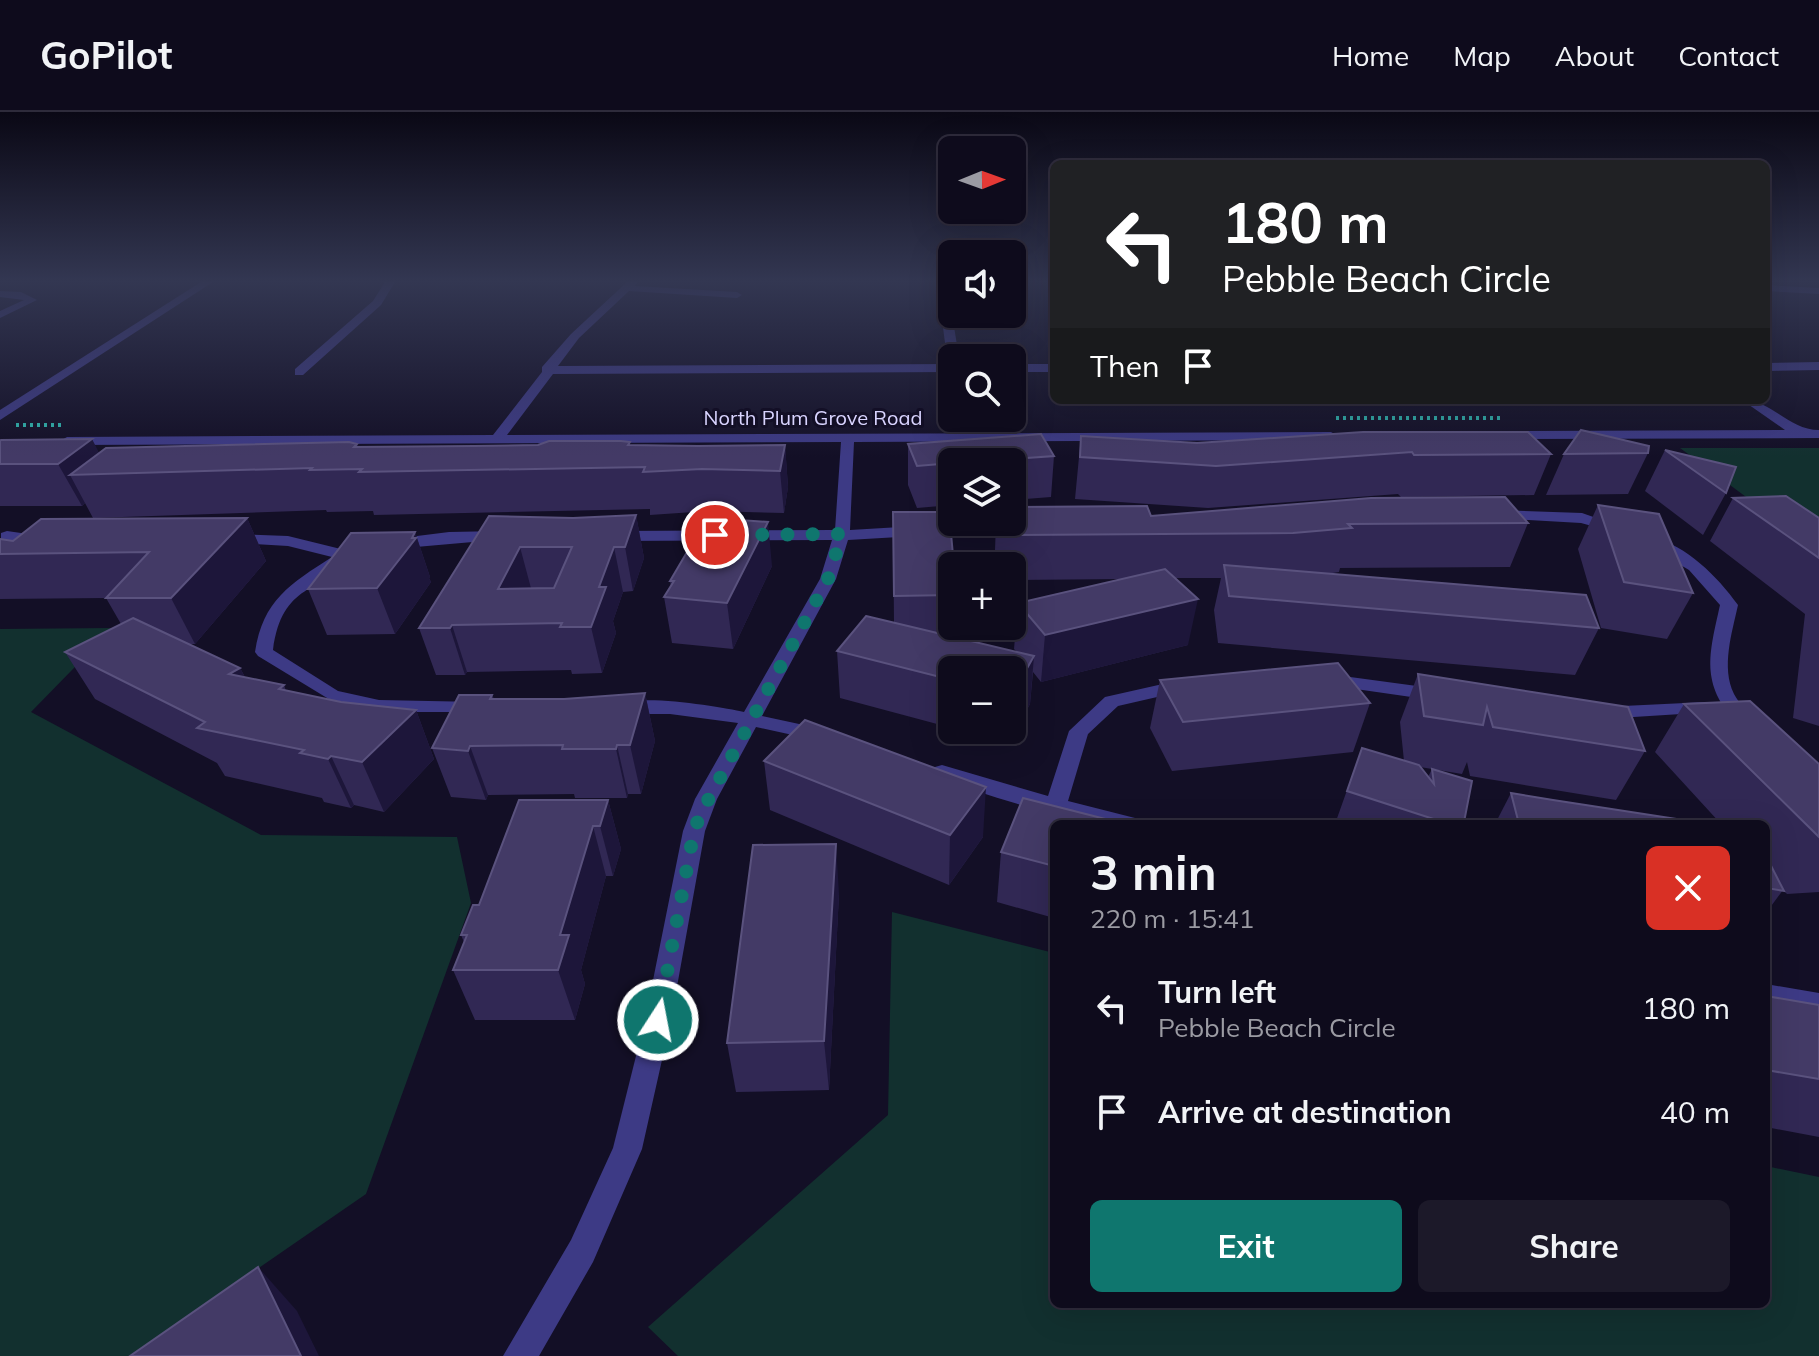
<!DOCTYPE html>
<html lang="en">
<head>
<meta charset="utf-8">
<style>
	body { margin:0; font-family:Mulish,sans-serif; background:#1c1929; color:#f1f3f6; height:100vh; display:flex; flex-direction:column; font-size:30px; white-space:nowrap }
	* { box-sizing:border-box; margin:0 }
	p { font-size:26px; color:#9b9ba3 }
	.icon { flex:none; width:44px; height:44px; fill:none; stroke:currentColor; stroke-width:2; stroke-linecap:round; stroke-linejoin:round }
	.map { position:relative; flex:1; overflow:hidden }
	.details { position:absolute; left:1050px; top:708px; width:720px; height:488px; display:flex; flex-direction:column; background:#0e0b1c; border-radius:12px; box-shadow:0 8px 32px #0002,0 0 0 2px #2e2b3b }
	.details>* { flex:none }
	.top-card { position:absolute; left:1050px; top:48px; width:720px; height:244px; border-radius:12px; box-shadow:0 8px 32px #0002,0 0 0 2px #2e2b3b; background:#202124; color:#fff; overflow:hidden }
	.needle { width:52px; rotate:89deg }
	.buttons { position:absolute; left:938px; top:24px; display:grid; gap:16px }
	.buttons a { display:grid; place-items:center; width:88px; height:88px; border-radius:12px; background:#0e0b1c; box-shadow:0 8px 32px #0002,0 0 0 2px #2e2b3b; font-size:40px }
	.pin { position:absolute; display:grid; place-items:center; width:68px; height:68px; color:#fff; margin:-34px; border:4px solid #fff; border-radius:50%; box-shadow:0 2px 8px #0007 }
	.me { position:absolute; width:88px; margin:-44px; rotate:11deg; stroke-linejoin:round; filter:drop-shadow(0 0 6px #0008) }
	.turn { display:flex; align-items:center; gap:28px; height:168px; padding:0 40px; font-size:36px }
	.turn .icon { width:104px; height:104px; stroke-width:2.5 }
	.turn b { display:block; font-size:56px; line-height:68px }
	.then { display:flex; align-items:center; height:76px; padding:0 40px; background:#0003; gap:16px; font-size:30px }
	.round { display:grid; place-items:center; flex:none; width:84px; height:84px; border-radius:12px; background:#1c1929 }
	.summary { display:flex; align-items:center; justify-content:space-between; height:136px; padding:0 40px }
	h1 { font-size:48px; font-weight:700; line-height:60px }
	.cta { display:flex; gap:16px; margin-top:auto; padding:16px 40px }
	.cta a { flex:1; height:92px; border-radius:12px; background:#0f766e; color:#fff; font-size:32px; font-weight:700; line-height:92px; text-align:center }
	.cta a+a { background:#1c1929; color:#f1f3f6 }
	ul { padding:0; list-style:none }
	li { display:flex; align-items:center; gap:24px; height:104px; padding:0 40px }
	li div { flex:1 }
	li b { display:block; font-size:30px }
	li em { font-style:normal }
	header { display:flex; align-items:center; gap:48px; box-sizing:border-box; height:112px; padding:0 40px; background:#0e0b1c; border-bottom:2px solid #2e2b3b }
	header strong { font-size:38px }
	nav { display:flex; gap:44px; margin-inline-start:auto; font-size:28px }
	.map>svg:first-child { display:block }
</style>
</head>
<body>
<header>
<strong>GoPilot</strong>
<nav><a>Home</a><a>Map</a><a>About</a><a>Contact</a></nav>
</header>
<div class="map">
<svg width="1819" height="1244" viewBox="0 0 1819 1244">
	<rect width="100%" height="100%" fill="#130f26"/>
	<g fill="#12302f">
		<path d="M1680,336H1819V439Z"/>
		<path d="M113,516L31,600L261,723L457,725L471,791L366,1082L131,1244H0V517Z"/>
		<path d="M892,800L1054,841V1192H1766V1054L1819,1065V1244H678L648,1215L888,1003Z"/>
	</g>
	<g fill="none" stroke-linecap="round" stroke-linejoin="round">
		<g stroke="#2fb8b0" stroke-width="4" stroke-dasharray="3 4" stroke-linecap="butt">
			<path d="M1336,306H1502"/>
			<path d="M16,313H62"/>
		</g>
		<g fill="#3d3a85" fill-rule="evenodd">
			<path d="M201,170H213L0,308V298Z"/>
			<path d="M385,170H395L381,193L303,263H295V257L373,189Z"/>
			<path d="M627,170H638L635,174L737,180L742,183L737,186L629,179L579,226L558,254L952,252V260L553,262L507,323L1331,320L1338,324L1331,328L854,330L850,418L1020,408L1028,413L1020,418L848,428L836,467L762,604L827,618L830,623L820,629L756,615L717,687L705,719L671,908L642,1037L593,1150L539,1244H503L571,1128L613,1036L645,908L683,719L695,687L738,611L670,602H623L613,596C628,579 721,595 744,600L820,467L832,428L613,429L605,424L613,419L835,418L841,330L67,333L60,329L67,325L493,323L542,260V255L571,222Z"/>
			<path d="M937,170H947L959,246H952V249L947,246Z"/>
			<path d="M1766,173L1819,176V182L1766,179Z"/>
			<path d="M0,179L21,180L37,188L0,206V199L24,188L0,185Z"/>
			<path d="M1819,250V258L1766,259V251Z"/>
			<rect x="1012" y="252" width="42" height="8"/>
			<path d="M1742,288C1772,288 1789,318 1819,318V326L1507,327L1500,323L1507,319L1785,318Z"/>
			<path d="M1495,398L1582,401L1622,415L1614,420L1581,411L1490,406V400Z"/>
			<path d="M7,419L42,424L50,429L42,434L1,427V421Z"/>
			<path d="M501,419L509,424L507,427L393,437L385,432L393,427L449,420Z"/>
			<path d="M230,422L288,424L353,440L355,443C320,482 282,470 273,538L338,579L379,588L479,590L489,596L486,600H379L332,589L258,544L255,540C263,488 290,472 332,445L288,434L224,430L222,427Z"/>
			<path d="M1651,424C1688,435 1716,463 1738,493C1732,521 1721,555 1734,582C1739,592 1748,599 1754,608L1751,612H1737C1700,571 1709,543 1720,493L1689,458L1645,432V426Z"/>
			<path d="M1328,562L1439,577L1449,583L1439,589L1321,572L1319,568Z"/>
			<path d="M1185,567L1194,573L1192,577L1118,594L1088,622L1068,689L1135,706L1138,712C1068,712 1000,687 935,665L932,660L935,655L942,653L1048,684L1069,619L1105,585Z"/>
			<path d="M1706,590L1713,592L1716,596L1713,600L1602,607L1592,601L1602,595Z"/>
			<path d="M1766,872L1819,881V903L1766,894Z"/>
		</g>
	</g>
	<g fill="#312854">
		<path d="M1081,324L1197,331L1551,342L1534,383L1401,385L1398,382L1208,396L1075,387Z"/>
		<path d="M0,329L99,341L357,332L358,335L474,334L630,330V333L698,334L785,333L788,375L784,401L708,399L650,403V397L374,403L373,399L327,400L326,398L93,406L85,391L82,394H0Z"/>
		<path d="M908,332L1054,344L1051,385L1012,388V350H952V393L917,396L908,373Z"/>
		<path d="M1665,338L1726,381L1703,423L1645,379Z"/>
		<path d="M1648,341L1628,382L1546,383L1564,342Z"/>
		<path d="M1733,386L1819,406V614L1793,606L1805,502L1710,429Z"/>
		<path d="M1598,393L1693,481L1667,527L1601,516L1578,437Z"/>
		<path d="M893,400L952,454V514H956V526L1017,540L1014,537L1018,491L1123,467L1012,468V454H996L995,438L996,410L1151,404L1528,411L1510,455L1340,456L1339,460L1327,462L1599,516L1575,563L1218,531L1214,498L1221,466H1175L1188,533L1041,570L1033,560L1030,592L1008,632L958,618H1012V558H952V616L840,586L837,539L894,511Z"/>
		<path d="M636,403L644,446L633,479L623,480L613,509L616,521L602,561L572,562L571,558L467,560L465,563H436L419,516L489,404L573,406Z"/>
		<path d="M247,406L266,449L195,532H189L240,556L245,565L284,573L286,579L341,590L416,598L434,647L384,700L354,693L351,696L324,690L322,686L225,664L217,651L95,587L65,540L121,512L106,486L0,487V427L13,429Z"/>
		<path d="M415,420L430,465L429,466L431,470L395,522L327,523L308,477Z"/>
		<path d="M772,454L733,537L672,531L664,485L671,475L670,469Z"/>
		<path d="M1418,562L1645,639L1616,688L1470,664L1467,650L1462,662L1420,655L1428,665L1432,657L1465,712H1335L1362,636L1404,649L1400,610Z"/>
		<path d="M1160,568L1370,591L1353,640L1172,659L1150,616Z"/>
		<path d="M645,581L655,629L641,682H628L627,686H575L574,682L488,683L486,688L451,685L432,636L492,583L494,587H564Z"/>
		<path d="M1684,592L1819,652V780L1787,782L1783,778L1766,801V712H1721L1655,640Z"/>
		<path d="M764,649L983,725L949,773L770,698Z"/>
		<path d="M1511,681L1709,712H1495Z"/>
		<path d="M608,688L621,737L613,764H606L581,858L585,872L575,908H475L453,858L464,830L461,823L479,793Z"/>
		<path d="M1054,712V806L997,790L1001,740Z"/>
		<path d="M839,782L829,978L736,980L727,931Z"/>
		<path d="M1766,884L1819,893V1025L1766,1015Z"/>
	</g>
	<g fill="#1d163a">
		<path d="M92,327L110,362L70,363L85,391L82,394L58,352Z"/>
		<path d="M785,333L788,375L784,401L780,359Z"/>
		<path d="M636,403L644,446L633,479L625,435Z"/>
		<path d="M247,406L266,449L195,532L171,486Z"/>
		<path d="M768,410L772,454L733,537L727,491Z"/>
		<path d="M415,420L430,465L429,466L431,470L395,522L377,476Z"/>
		<path d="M520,435L532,480L498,477Z"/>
		<path d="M614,435L623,480L613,509L616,521L602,561L591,515L599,475Z"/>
		<path d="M1198,487L1188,533L1041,570L1045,523Z"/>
		<path d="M452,513L467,560L465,563L450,516Z"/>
		<path d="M1034,544L1030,592L1008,632L1009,618H1012V583Z"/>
		<path d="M240,556L264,603L229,562Z"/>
		<path d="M645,581L655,629L641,682L630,633Z"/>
		<path d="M416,598L434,647L384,700L362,650Z"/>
		<path d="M617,633L628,682L627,686L616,637Z"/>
		<path d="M470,634L488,683L486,688L468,639Z"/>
		<path d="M331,644L354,693L351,696L328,647Z"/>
		<path d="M986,675L983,725L949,773L950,723Z"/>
		<path d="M608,688L621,737L613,764L600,714Z"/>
		<path d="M593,714L606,764L581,858L585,872L575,908L558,858L560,823Z"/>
		<path d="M836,732L839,782L829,978L824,929Z"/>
		<path d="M258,1155L297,1199L319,1244H301Z"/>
	</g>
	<g fill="#433a66" stroke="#5a527e" stroke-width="2" fill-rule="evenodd">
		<path d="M1581,318L1649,334L1648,341L1564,342Z"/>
		<path d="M1363,320H1528L1551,342L1414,343L1412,340L1216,354L1080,345L1081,324L1197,331Z"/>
		<path d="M1041,322L1054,344L971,350H952V351L917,354L908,332Z"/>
		<path d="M92,327L58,352H0V329L1,328Z"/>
		<path d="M549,329H621L630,330L628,333L698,334L785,333L780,359L702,357L643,360L645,355L359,360L362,357L310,358L312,356L70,363L106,336L349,330L357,332L354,335L474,334L538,333Z"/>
		<path d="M1665,338L1736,355L1726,381Z"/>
		<path d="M1786,384L1819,406V446L1733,386Z"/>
		<path d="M1505,385L1528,411L1348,412L1352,416L1293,421L1001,423L999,410H1012V395L1147,394L1151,404L1371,386Z"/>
		<path d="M1598,393L1659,402L1693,481L1624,470Z"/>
		<path d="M893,400H949L954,454H952V483L894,484Z"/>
		<path d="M636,403L625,435H614L599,475H606L591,515H560L562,511L452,513L450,516H419L489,404L573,406ZM520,435H572L554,476L498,477Z"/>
		<path d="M247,406L171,486H106L149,440L0,442V427L13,429L41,407Z"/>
		<path d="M712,406L768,410L727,491L664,485L674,469H670L697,423Z"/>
		<path d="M415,420L412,426H416L377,476L308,477L351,421Z"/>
		<path d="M1224,453L1586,483L1599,516L1229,484Z"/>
		<path d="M1165,457L1198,487L1045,523L1018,491Z"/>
		<path d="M866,504L1034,544L1012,583V558H952V568L837,539Z"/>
		<path d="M133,506L240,556L229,562L284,573L279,577L341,590L416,598L362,650L331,644L328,647L300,641L304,638L197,616L205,610L65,540Z"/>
		<path d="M1338,551L1370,591L1183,610L1160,568Z"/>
		<path d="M1418,562L1628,595L1645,639L1493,615L1487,595L1483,613L1424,604Z"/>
		<path d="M645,581L630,633H617L616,637H562L563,633L470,634L468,639L432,636L459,583H492L490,587H564Z"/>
		<path d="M1750,589L1819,652V725L1684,592Z"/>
		<path d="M805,608L986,675L950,723L764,649Z"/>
		<path d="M1362,636L1419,653L1434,672L1432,657L1472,669L1464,710L1465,712H1449L1347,679Z"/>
		<path d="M1511,681L1553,688L1709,712H1519Z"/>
		<path d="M1023,686L1125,712H1054V754L1001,740Z"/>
		<path d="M519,688H608L600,714H593L560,823H569L558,858H453L467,823H461L473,793H479Z"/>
		<path d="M836,732L824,929L727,931L753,733Z"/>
		<path d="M1766,744L1784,779L1766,776Z"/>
		<path d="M1766,884L1819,893V967L1766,958Z"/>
		<path d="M258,1155L301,1244H130Z"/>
	</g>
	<linearGradient id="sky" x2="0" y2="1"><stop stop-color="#0a0815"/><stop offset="0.49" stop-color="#333752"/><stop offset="1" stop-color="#333752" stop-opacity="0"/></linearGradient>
	<rect width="1819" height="345" fill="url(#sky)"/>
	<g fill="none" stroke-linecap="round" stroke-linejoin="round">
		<path stroke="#0f766e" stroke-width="14" stroke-dasharray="0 25.2" d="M658,908L694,719L700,703L828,467L842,422L715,423"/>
	</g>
	<g text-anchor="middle" stroke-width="6" stroke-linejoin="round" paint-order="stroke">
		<g font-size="20" fill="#d9d4ff" stroke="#130f26">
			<text x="813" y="313">North Plum Grove Road</text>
		</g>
	</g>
</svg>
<div class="buttons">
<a><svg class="needle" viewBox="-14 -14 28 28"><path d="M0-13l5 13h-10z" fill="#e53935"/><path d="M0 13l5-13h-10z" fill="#9b9ba3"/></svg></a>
<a><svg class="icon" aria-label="sound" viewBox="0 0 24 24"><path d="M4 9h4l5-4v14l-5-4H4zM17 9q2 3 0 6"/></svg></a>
<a><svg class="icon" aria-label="search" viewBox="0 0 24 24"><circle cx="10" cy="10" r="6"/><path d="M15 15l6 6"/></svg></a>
<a><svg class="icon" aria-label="layers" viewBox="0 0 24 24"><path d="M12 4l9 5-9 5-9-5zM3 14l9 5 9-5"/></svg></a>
<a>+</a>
<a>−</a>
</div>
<div class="pin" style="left:715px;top:423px;background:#d93025"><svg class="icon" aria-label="arrive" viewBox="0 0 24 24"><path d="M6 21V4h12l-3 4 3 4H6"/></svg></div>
<svg class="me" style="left:658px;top:908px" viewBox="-20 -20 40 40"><circle r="17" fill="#0f766e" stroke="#fff" stroke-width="3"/><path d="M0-11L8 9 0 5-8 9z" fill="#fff"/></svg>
<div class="top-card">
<div class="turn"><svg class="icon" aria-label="left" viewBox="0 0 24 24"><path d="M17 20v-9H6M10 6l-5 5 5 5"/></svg><div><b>180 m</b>Pebble Beach Circle</div></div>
<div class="then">Then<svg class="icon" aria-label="arrive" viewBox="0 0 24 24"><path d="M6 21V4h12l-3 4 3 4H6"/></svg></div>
</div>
<section class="details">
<div class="summary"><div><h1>3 min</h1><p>220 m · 15:41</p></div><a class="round" style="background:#d93025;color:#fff"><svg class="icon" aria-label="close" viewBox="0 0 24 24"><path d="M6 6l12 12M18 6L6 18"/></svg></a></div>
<ul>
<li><svg class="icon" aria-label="left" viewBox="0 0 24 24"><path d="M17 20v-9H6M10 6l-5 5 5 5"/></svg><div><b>Turn left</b><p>Pebble Beach Circle</p></div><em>180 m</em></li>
<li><svg class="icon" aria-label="arrive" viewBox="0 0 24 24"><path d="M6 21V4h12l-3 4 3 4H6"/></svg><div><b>Arrive at destination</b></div><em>40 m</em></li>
</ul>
<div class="cta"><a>Exit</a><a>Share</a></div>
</section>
</div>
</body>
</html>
